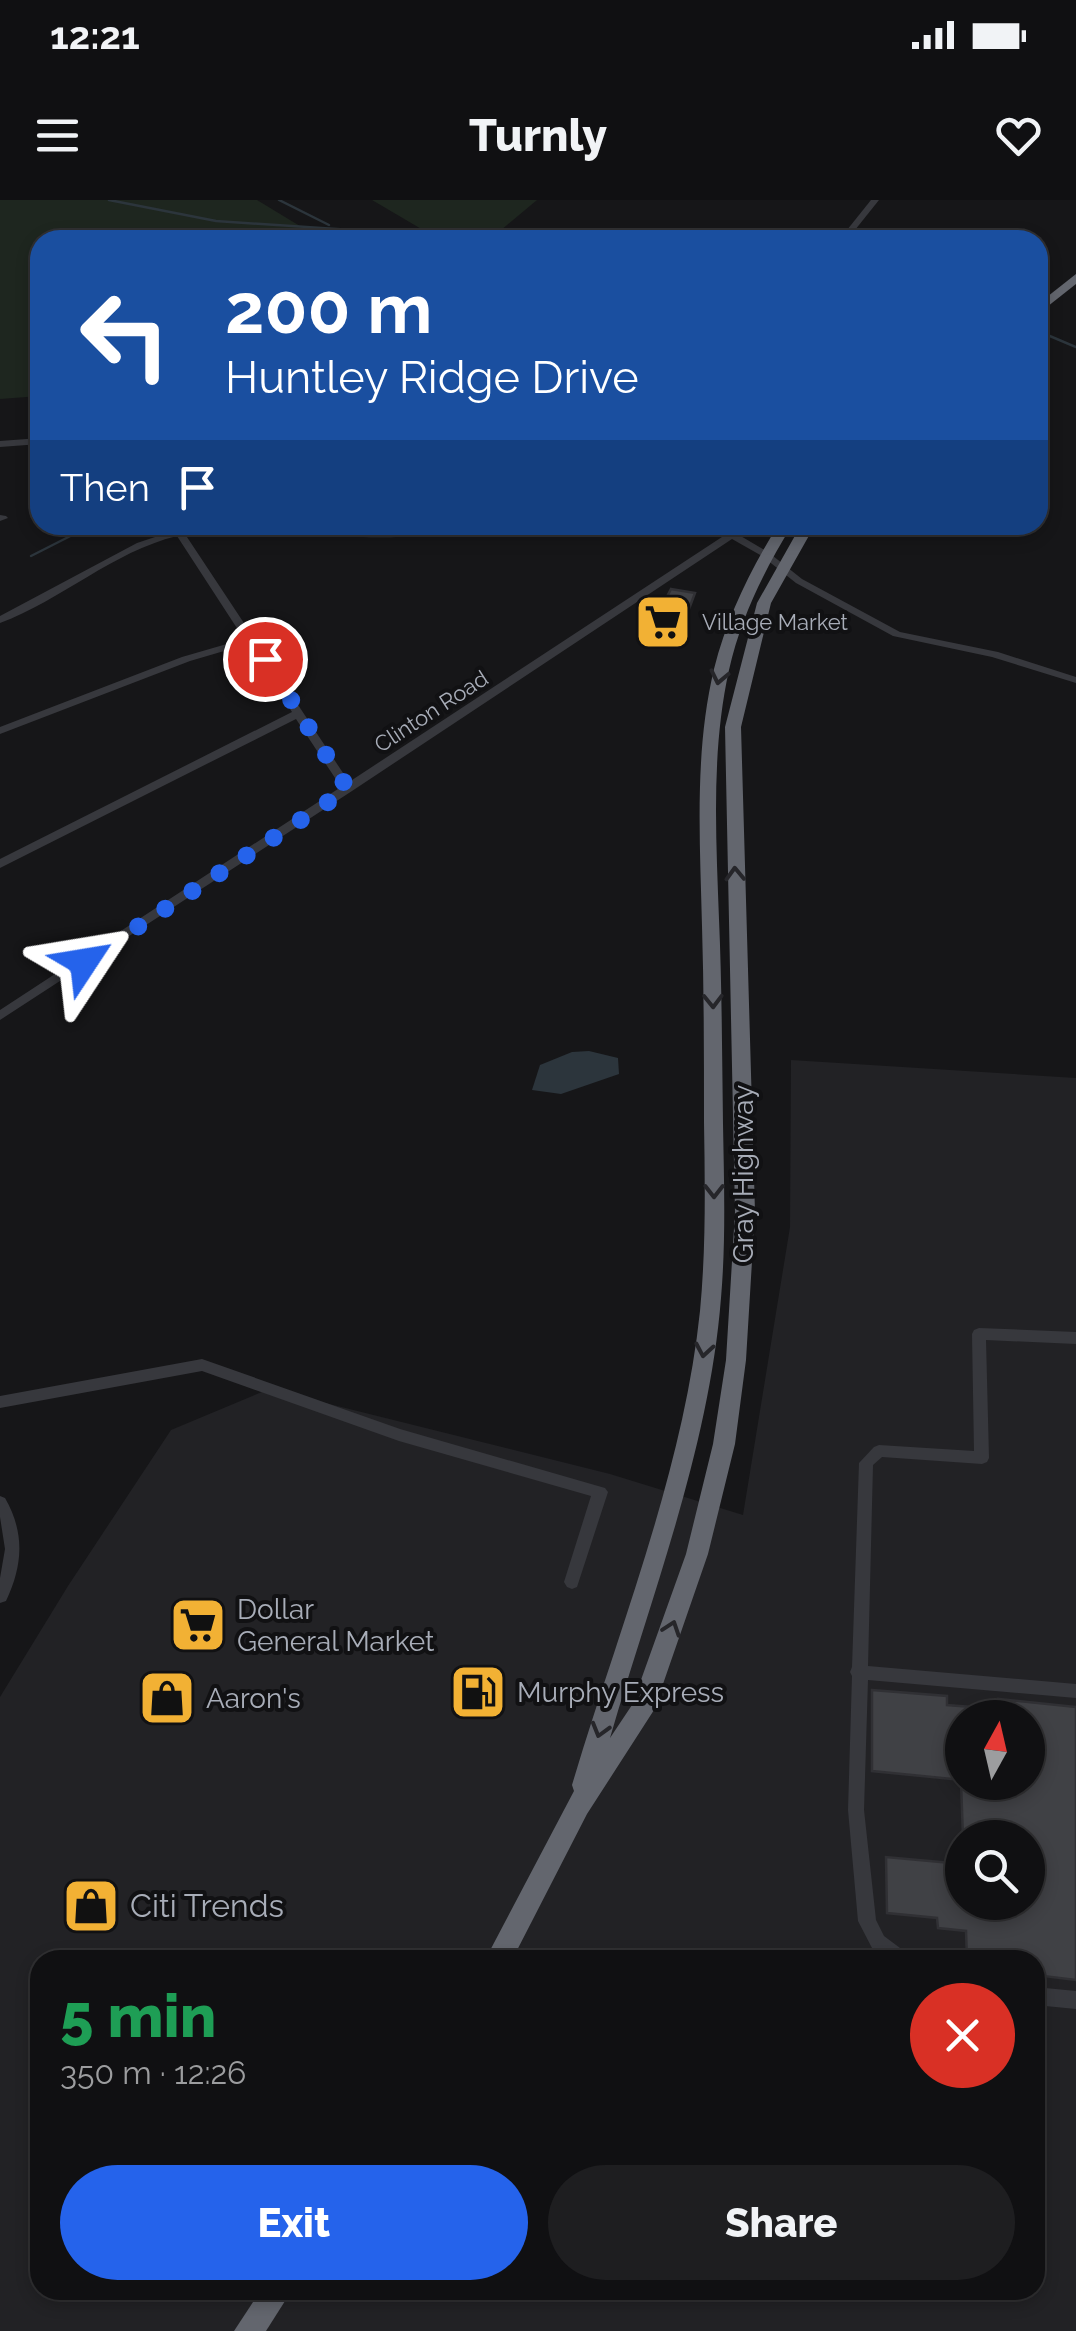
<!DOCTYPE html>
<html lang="en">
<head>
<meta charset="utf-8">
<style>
	body { margin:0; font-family:Raleway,sans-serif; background:#1e1e20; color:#f1f3f6; height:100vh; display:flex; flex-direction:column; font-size:38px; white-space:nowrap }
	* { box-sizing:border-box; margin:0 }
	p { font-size:32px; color:#9c9d9f }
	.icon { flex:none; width:55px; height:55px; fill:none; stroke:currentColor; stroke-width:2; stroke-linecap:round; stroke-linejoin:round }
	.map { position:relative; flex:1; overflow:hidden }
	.drawer { position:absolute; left:30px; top:1750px; width:1015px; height:350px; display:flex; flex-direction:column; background:#101012; border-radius:30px; box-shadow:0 5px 15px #0003,0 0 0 2px #303032 }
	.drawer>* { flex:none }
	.banner { position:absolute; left:30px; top:30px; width:1018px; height:305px; border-radius:30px; box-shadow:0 5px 15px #0003,0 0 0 2px #303032; background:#1a4fa0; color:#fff; overflow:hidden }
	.needle { width:65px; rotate:8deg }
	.tools { position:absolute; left:945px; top:1500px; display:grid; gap:20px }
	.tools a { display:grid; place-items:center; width:100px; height:100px; border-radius:50%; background:#101012; box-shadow:0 5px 15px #0003,0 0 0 2px #303032; font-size:50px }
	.pin { position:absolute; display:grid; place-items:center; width:85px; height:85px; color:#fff; margin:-42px; border:5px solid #fff; border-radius:50%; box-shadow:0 2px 10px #0007 }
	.me { position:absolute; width:110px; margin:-55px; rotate:57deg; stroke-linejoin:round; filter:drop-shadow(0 0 8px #0008) }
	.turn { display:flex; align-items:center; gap:35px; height:210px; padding:0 30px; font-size:45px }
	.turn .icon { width:130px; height:130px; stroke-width:2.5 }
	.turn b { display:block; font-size:70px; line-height:85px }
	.then { display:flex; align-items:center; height:95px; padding:0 30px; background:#0003; gap:20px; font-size:38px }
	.round { display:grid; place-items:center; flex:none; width:105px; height:105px; border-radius:52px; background:#1e1e20 }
	.headline { display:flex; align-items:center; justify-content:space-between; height:170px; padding:0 30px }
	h1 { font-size:60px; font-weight:800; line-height:75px; color:#1e9e55 }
	.action { display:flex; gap:20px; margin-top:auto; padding:20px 30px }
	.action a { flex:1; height:115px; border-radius:60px; background:#2563eb; color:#fff; font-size:40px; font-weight:800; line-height:115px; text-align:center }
	.action a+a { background:#1e1e20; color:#f1f3f6 }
	.status { display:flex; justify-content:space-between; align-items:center; height:70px; padding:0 50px; background:#101012; direction:ltr }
	.status svg { height:28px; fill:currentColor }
	header { display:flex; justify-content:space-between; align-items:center; height:130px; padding:0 30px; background:#101012; font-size:45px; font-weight:800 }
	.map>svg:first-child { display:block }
</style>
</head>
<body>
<div class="status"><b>12:21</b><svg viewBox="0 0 49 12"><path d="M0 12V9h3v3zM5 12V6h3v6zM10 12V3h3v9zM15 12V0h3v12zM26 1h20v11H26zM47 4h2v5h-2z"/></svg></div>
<header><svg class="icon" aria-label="menu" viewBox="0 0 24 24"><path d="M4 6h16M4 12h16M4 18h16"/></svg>Turnly<svg class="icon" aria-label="heart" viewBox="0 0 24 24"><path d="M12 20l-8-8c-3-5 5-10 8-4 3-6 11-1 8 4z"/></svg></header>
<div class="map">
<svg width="1076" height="2131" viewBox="0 0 1076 2131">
	<rect width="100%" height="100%" fill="#161618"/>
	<path fill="#222225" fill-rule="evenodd" d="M791,860L1076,878V2131H0V1497L68,1386L171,1230L269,1189L610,1274L743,1315L790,1027ZM962,1518H1028V1582H962ZM962,1638H1028V1702H962ZM40,1760H1035V2090H40Z"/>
	<g fill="#1e261f">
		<path d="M0,0H257L323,40H40V196L0,199Z"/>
		<path d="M372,0H537L489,40H440Z"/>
	</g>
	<path fill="#2c353c" d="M589,851L618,858L619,874L561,894L532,890L540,865L572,852Z"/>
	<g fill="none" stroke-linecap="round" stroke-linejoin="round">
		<g stroke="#2c353c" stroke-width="2.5">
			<path d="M109,0L216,21L502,40"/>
			<path d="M279,0L329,25"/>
			<path d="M1038,131L1076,147"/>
			<path d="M31,356L92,325"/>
		</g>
	</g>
	<g fill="#404145" stroke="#303034" stroke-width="2.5">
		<path d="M671,389L695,393L680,433L639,424L647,412L658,414Z"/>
		<path d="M872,1490L947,1496V1505L998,1509V1499L1076,1507V1780L1035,1775V1760H967L966,1731L938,1728L937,1718L887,1713L886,1657L962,1664V1702H1028V1638H963L961,1582H1028V1518H962V1580L872,1571Z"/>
	</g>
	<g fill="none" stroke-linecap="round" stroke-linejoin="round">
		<g fill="#37383d" fill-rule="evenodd">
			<path d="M871,0H879L847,40H839Z"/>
			<path d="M40,238V244L0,247V241Z"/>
			<path d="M0,315L6,316L8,318L0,321Z"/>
			<path d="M216,325L386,331L457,325C410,348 309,332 255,330C232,330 209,331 185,334L349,582L725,335L709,325H721L732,331L742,325H753L739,335L768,352L802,379L900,432L998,452L1076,477V483L992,457L893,436L796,383L762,356L732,339L352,591L0,820V810L341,587L296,519L0,668V659L292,512L248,444L190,461L0,534V527L182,457L244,439L177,336C112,352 62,400 0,423V416L137,343L179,329Z"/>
			<path d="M979,1128L1076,1132V1144L986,1140L989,1258L987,1262L982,1264L882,1257L873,1265L868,1466L1076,1484V1498L868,1480L864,1610L876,1720L884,1736L908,1754L911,1760H888L872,1748L858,1721L848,1610L852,1476L850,1472L852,1467L859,1263L874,1247L879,1245L974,1251L972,1134L974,1130Z"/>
			<path d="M202,1159L400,1229L605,1288L608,1292L577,1387L572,1389L567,1387L564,1382L591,1296L399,1241L202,1171L0,1208V1196Z"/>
			<path d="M0,1296L5,1298C25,1333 23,1365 6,1401L0,1403V1378L5,1349L0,1317Z"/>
			<path d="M1035,1787L1076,1791V1809L1035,1805Z"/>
		</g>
		<g fill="#63666e" fill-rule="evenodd">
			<path d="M1076,74V84L1038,114V104Z"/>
			<path d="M778,325H792C764,371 741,417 729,470C711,551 716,637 719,719C722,787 722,856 723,924C724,982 726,1040 721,1098C709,1249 652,1393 610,1538L632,1505L686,1354L713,1244L726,1160L735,1012L725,527L757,403L801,325H815L771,403L741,527L755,1012L746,1160L735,1244L708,1354L654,1510L587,1614L512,1760H485L574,1591L572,1585C618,1430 683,1273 700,1111C706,1048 705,985 704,922C704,857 704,791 702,726C700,641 694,553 714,469C727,417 750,371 778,325Z"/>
			<path d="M261,2090H292L266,2131H234Z"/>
		</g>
	</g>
	<defs><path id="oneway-chevron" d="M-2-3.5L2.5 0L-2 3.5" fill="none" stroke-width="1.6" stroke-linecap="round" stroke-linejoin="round" transform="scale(2.5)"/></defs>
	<g stroke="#26262a">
		<use href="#oneway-chevron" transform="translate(719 477) rotate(102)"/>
		<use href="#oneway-chevron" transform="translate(735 674) rotate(-92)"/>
		<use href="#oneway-chevron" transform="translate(713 801) rotate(89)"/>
		<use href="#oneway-chevron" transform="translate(714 991) rotate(90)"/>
		<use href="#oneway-chevron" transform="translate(704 1150) rotate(100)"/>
		<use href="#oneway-chevron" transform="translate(672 1428) rotate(-71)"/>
		<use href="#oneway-chevron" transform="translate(600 1530) rotate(106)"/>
	</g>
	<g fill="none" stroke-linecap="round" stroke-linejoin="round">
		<path stroke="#2563eb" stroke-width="18" stroke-dasharray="0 32.4" d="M84,762L348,589L265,459"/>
	</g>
	<defs>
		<g id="supermarket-square" transform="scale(2.875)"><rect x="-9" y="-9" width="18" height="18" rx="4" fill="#f2b134" stroke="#111113"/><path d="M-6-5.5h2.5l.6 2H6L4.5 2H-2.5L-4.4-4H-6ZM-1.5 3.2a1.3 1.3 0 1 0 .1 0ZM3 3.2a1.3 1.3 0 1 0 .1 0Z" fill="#111"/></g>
		<g id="fuel-square" transform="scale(2.875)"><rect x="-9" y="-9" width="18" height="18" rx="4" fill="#f2b134" stroke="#111113"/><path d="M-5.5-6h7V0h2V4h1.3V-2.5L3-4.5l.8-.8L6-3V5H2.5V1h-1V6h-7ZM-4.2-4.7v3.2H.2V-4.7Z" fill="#111"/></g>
		<g id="shop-square" transform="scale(2.875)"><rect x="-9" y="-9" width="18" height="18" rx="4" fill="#f2b134" stroke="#111113"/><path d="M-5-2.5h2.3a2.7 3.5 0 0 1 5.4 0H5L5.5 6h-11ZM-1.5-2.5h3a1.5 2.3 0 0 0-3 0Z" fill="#111"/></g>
	</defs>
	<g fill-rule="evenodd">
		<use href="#supermarket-square" x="663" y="422"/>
		<use href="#supermarket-square" x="198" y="1425"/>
		<use href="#fuel-square" x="478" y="1492"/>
		<use href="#shop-square" x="167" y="1498"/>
		<use href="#shop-square" x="91" y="1706"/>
	</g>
	<g text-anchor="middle" stroke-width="8" stroke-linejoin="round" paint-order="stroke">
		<g font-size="22" fill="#a8adb8" stroke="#111113" text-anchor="start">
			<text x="702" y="430">Village Market</text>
		</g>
		<g font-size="22" fill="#a8adb8" stroke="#111113">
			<text transform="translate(431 511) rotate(-33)" y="8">Clinton Road</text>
		</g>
		<g font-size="28" fill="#a8adb8" stroke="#111113">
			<text transform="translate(743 974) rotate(-90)" y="10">Gray Highway</text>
		</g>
		<g font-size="28" fill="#a8adb8" stroke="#111113" text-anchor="start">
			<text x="237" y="1419">Dollar<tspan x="237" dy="32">General Market</tspan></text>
			<text x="517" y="1502">Murphy Express</text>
			<text x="206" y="1508">Aaron's</text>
		</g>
		<g font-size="32" fill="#a8adb8" stroke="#111113" text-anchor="start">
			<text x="130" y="1717">Citi Trends</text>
		</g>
	</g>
</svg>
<div class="tools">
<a><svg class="needle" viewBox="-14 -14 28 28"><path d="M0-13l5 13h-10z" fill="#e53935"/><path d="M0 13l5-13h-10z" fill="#9c9d9f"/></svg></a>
<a><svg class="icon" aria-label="search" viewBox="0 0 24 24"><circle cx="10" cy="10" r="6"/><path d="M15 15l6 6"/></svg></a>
</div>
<div class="pin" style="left:265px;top:459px;background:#d93025"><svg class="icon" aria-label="arrive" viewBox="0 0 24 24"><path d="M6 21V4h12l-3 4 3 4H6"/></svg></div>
<svg class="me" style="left:84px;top:762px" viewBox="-20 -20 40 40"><path d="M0-17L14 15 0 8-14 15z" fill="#2563eb" stroke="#fff" stroke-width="4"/></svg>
<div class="banner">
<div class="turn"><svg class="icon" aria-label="left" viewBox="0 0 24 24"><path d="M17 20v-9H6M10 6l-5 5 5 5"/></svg><div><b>200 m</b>Huntley Ridge Drive</div></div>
<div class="then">Then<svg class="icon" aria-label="arrive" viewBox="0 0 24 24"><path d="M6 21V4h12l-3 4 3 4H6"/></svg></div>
</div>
<section class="drawer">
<div class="headline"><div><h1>5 min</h1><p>350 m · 12:26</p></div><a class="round" style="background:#d93025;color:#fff"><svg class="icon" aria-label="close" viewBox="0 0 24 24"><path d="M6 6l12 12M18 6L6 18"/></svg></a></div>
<div class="action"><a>Exit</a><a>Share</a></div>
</section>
</div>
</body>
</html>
